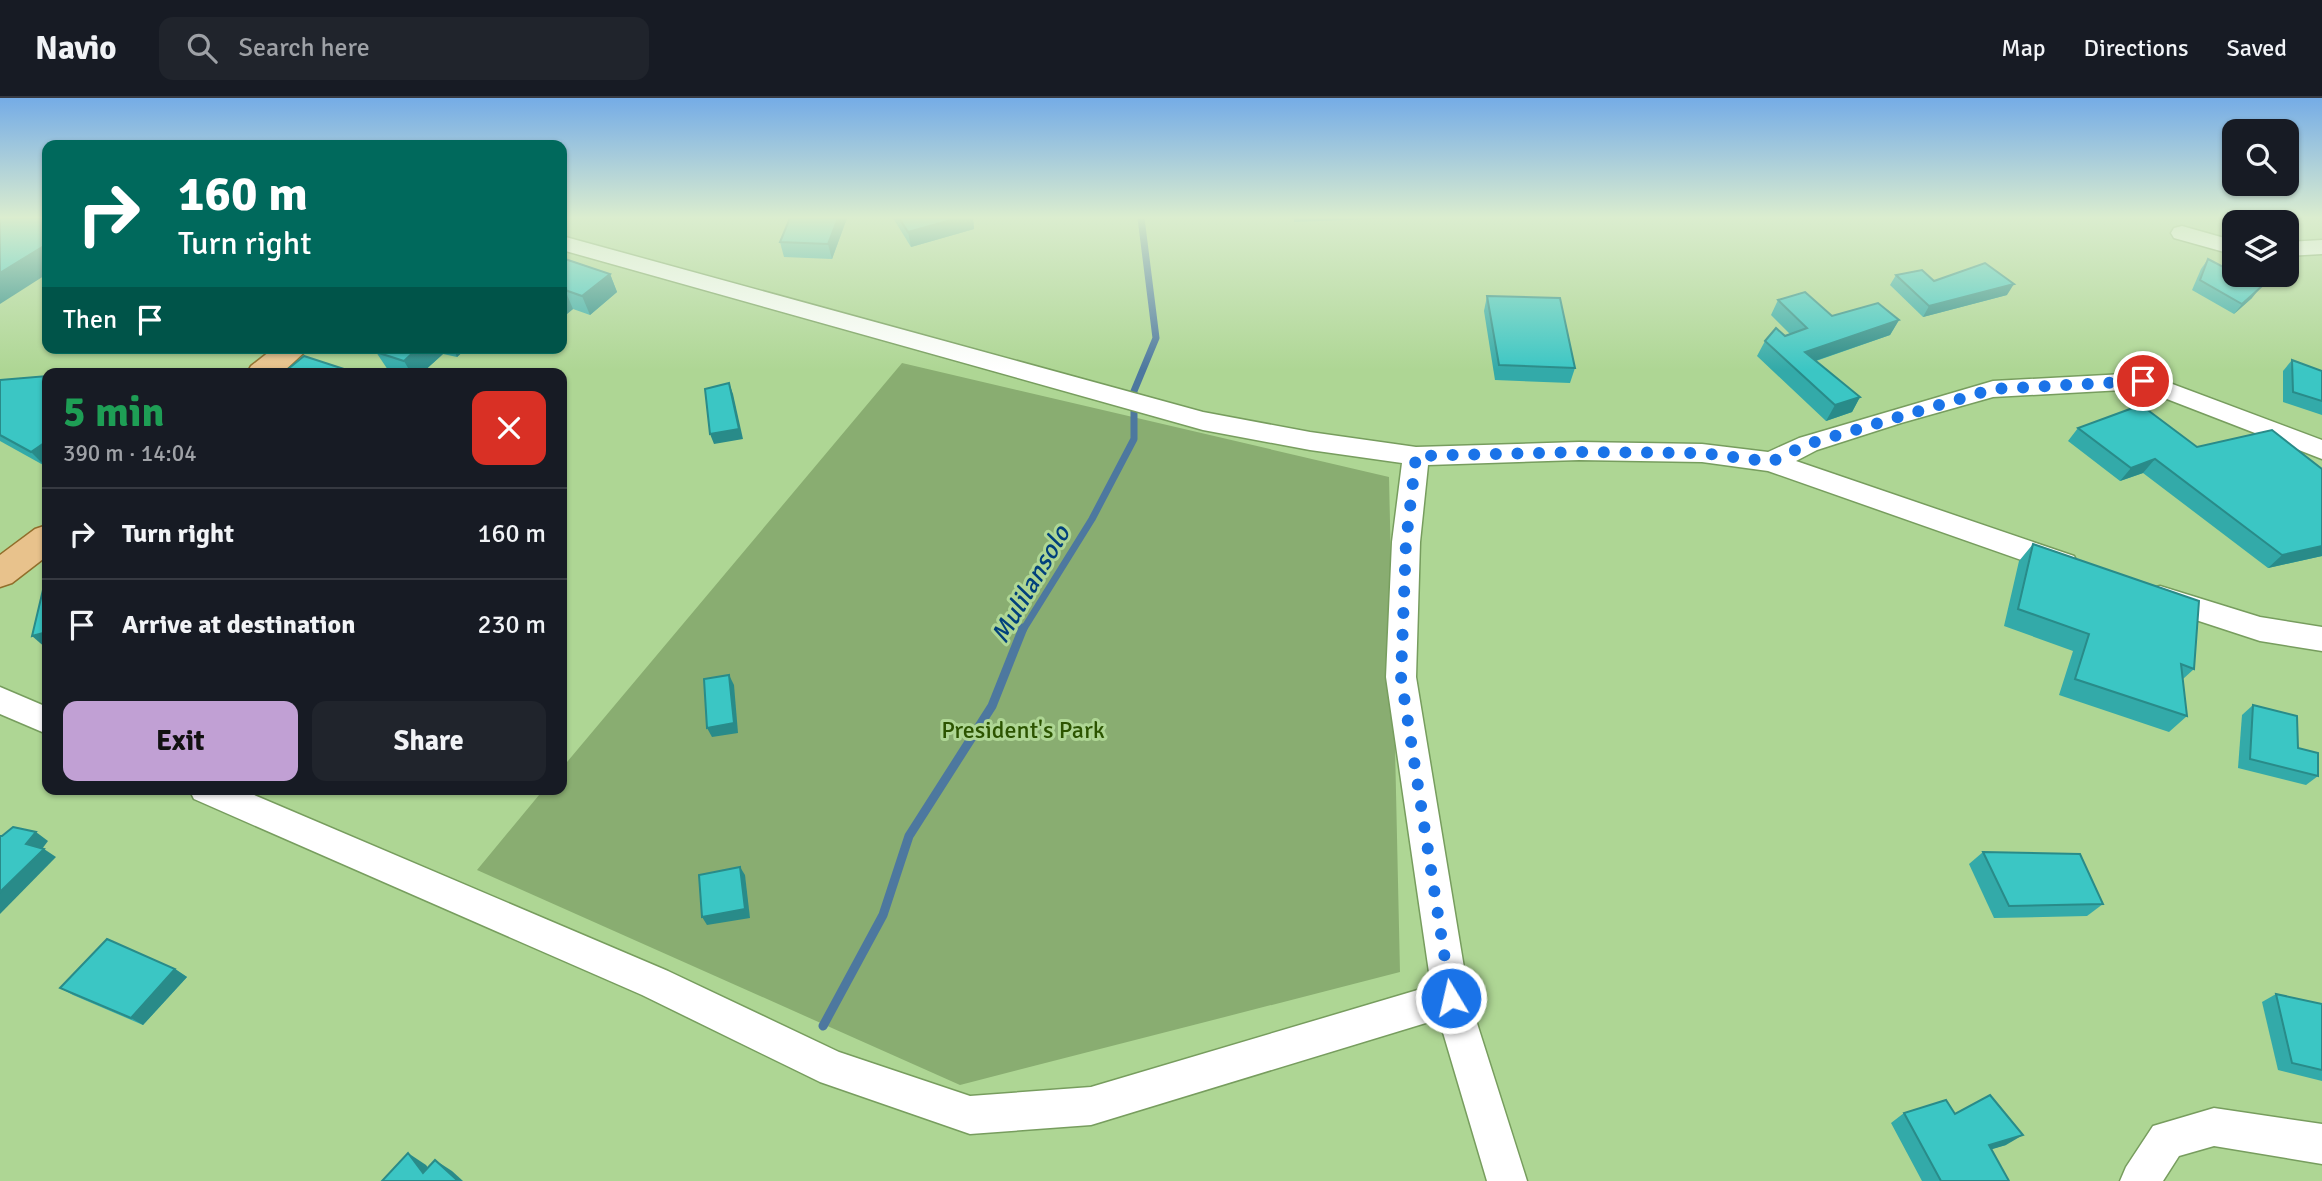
<!DOCTYPE html>
<html lang="en">
<head>
<meta charset="utf-8">
<style>
	body { margin:0; font-family:Signika,sans-serif; background:#20242c; color:#f1f3f6; height:100vh; display:flex; flex-direction:column; font-size:26px; white-space:nowrap }
	* { box-sizing:border-box; margin:0 }
	p { font-size:23px; color:#9ea1a6 }
	.icon { flex:none; width:38px; height:38px; fill:none; stroke:currentColor; stroke-width:2; stroke-linecap:round; stroke-linejoin:round }
	.map { position:relative; flex:1; overflow:hidden }
	.panel { position:absolute; left:42px; top:270px; width:525px; height:427px; display:flex; flex-direction:column; background:#171b24; border-radius:14px; box-shadow:0 2px 5px #0004 }
	.panel>* { flex:none }
	.banner { position:absolute; left:42px; top:42px; width:525px; height:214px; border-radius:14px; box-shadow:0 2px 5px #0004; background:#00695c; color:#fff; overflow:hidden }
	.buttons { position:absolute; left:2222px; top:21px; display:grid; gap:14px }
	.buttons a { display:grid; place-items:center; width:77px; height:77px; border-radius:14px; background:#171b24; box-shadow:0 2px 5px #0004; font-size:35px }
	.pin { position:absolute; display:grid; place-items:center; width:60px; height:60px; color:#fff; margin:-30px; border:4px solid #fff; border-radius:50%; box-shadow:0 2px 7px #0007 }
	.me { position:absolute; width:77px; margin:-38px; rotate:351deg; stroke-linejoin:round; filter:drop-shadow(0 0 5px #0008) }
	.turn { display:flex; align-items:center; gap:24px; height:147px; padding:0 21px; font-size:32px }
	.turn .icon { width:91px; height:91px; stroke-width:2.5 }
	.turn b { display:block; font-size:49px; line-height:60px }
	.then { display:flex; align-items:center; height:66px; padding:0 21px; background:#0003; gap:14px; font-size:26px }
	.round { display:grid; place-items:center; flex:none; width:74px; height:74px; border-radius:14px; background:#20242c }
	.head { display:flex; align-items:center; justify-content:space-between; height:119px; padding:0 21px }
	h1 { font-size:42px; font-weight:700; line-height:52px; color:#1e9e55 }
	.cta { display:flex; gap:14px; margin-top:auto; padding:14px 21px }
	.cta a { flex:1; height:80px; border-radius:14px; background:#c1a0d4; color:#111; font-size:28px; font-weight:700; line-height:80px; text-align:center }
	.cta a+a { background:#20242c; color:#f1f3f6 }
	ul { padding:0; list-style:none }
	li { display:flex; align-items:center; gap:21px; height:91px; padding:0 21px; border-top:2px solid #363941 }
	li div { flex:1 }
	li b { display:block; font-size:26px }
	li em { font-style:normal }
	header { display:flex; align-items:center; gap:42px; box-sizing:border-box; height:98px; padding:0 35px; background:#171b24; border-bottom:2px solid #363941 }
	header strong { font-size:33px }
	nav { display:flex; gap:38px; margin-inline-start:auto; font-size:24px }
	.search { width:490px; height:63px; background:#20242c; display:flex; align-items:center; gap:18px; box-sizing:border-box; padding:0 24px; border-radius:14px; color:#9ea1a6; font-size:26px }
	.map>svg:first-child { display:block }
</style>
</head>
<body>
<header>
<strong>Navio</strong>
<div class="search"><svg class="icon" aria-label="search" viewBox="0 0 24 24"><circle cx="10" cy="10" r="6"/><path d="M15 15l6 6"/></svg>Search here</div>
<nav><a>Map</a><a>Directions</a><a>Saved</a></nav>
</header>
<div class="map">
<svg width="2322" height="1083" viewBox="0 0 2322 1083">
	<rect width="100%" height="100%" fill="#aed694"/>
	<path fill="#89ad71" d="M902,265L1389,379L1400,874L960,987L477,772L544,691H562V670Z"/>
	<g fill="none" stroke-linecap="round" stroke-linejoin="round">
		<path stroke="#4d789f" stroke-width="7" d="M1023,532L1092,421L1134,341V293L1156,240L1141,120"/>
		<path stroke="#4d789f" stroke-width="9" d="M823,928L883,817L909,738L992,608L1023,530"/>
		<g stroke="#779d5e" stroke-width="3">
			<g id="minor">
				<path d="M2182,128L2235,143V157L2174,140L2171,135L2174,130Z"/>
				<path d="M562,138L1203,314L1310,334L1416,349L1579,344L1702,346L1768,354L1799,340L1993,283L2143,275L2322,342V361L2141,291L1993,299L1901,325L1817,352L1796,363L2074,458L2078,466L2074,474L2064,477L1768,373L1702,364L1579,362L1428,367L1420,444L1416,579L1469,900L1527,1083H1487L1439,921L1091,1027L970,1036L820,984L642,897L194,701L189,691H240L668,873L839,954L970,998L1091,989L1431,888L1386,579L1392,444L1402,365L1310,352L1203,332L562,152Z"/>
				<path d="M2322,142V156L2287,158V144Z"/>
				<path d="M2160,488L2260,519L2322,529V553L2260,543L2150,507L2146,499L2150,491Z"/>
				<path d="M0,589L47,609V636L0,616Z"/>
				<path d="M2214,1010L2322,1026V1066L2214,1048L2179,1058L2163,1083H2120L2126,1069L2153,1028Z"/>
			</g>
		</g>
		<g stroke="#916e2b" stroke-width="3">
			<g id="major">
				<path d="M274,250H309L282,275H247L251,268Z"/>
				<path d="M47,427V458L12,485L0,489V457L35,431Z"/>
			</g>
		</g>
		<use href="#minor" fill="#fff" fill-rule="evenodd"/>
		<use href="#major" fill="#e8c28c" fill-rule="evenodd"/>
	</g>
	<g fill="#33aaa9">
		<path d="M790,120H847L832,161L784,159L780,144Z"/>
		<path d="M893,120H973L974,131L911,149Z"/>
		<path d="M1294,120H1400L1294,124Z"/>
		<path d="M562,160L610,176L617,194L590,217L573,211L562,220Z"/>
		<path d="M2208,161L2252,200L2234,216L2192,192L2201,171Z"/>
		<path d="M1896,177L1934,183L2007,197L1923,219L1890,187Z"/>
		<path d="M1487,198L1575,270L1570,285L1495,282L1484,213Z"/>
		<path d="M1778,202L1832,218L1899,222L1890,237L1816,263L1860,299L1852,314L1826,323L1757,258L1765,243L1790,236L1771,217Z"/>
		<path d="M381,250H467L457,259L443,256L422,275H396L388,272L376,254Z"/>
		<path d="M506,250H525L519,255Z"/>
		<path d="M2292,262L2322,273V317L2283,304V273Z"/>
		<path d="M47,278V366L45,368L0,343V282Z"/>
		<path d="M2141,307L2322,458L2268,470L2143,375L2120,383L2068,343L2078,330Z"/>
		<path d="M2033,446L2194,571L2183,581L2187,618L2169,634L2059,597L2073,553L2004,528L2019,463Z"/>
		<path d="M2253,607L2298,650L2318,678L2306,687L2238,670L2242,617Z"/>
		<path d="M1983,754L2103,806L2087,818L1994,820L1969,766Z"/>
		<path d="M175,871L187,879L143,927L73,897L60,890Z"/>
		<path d="M2276,896L2322,906V983L2278,972L2262,904Z"/>
		<path d="M1904,1015L1955,1016L2006,1047L1991,1051L2009,1083H1922L1891,1025Z"/>
	</g>
	<g fill="#298b89">
		<path d="M838,120H847L832,161L828,146Z"/>
		<path d="M958,120H973L974,131L911,149L908,134Z"/>
		<path d="M47,146V176L0,206V175Z"/>
		<path d="M610,176L617,194L590,217L582,198Z"/>
		<path d="M2014,186L2007,197L1923,219L1929,208Z"/>
		<path d="M2261,189L2252,200L2234,216L2242,206Z"/>
		<path d="M565,192L573,211L562,220V195Z"/>
		<path d="M1899,222L1890,237L1797,269L1805,254Z"/>
		<path d="M418,250H439L443,256L422,275H411L404,263Z"/>
		<path d="M453,250H467L457,259Z"/>
		<path d="M516,250H525L519,255Z"/>
		<path d="M729,285L733,296L743,341L714,346L710,336Z"/>
		<path d="M1860,299L1852,314L1826,323L1835,307Z"/>
		<path d="M47,343V366L45,368L31,354Z"/>
		<path d="M2155,361L2143,375L2120,383L2131,370Z"/>
		<path d="M2322,448V458L2268,470L2282,457Z"/>
		<path d="M47,534V551L32,538Z"/>
		<path d="M729,577L734,587L738,635L712,639L707,630Z"/>
		<path d="M36,734L48,743L39,755L26,746Z"/>
		<path d="M44,751L56,759L0,816V794Z"/>
		<path d="M740,769L745,777L750,820L707,827L702,819Z"/>
		<path d="M175,871L187,879L143,927L131,920Z"/>
		<path d="M2023,1037L2006,1047L1973,1057L1989,1047Z"/>
		<path d="M408,1055L426,1067L438,1083L423,1075Z"/>
		<path d="M435,1062L452,1073L463,1083H458Z"/>
	</g>
	<g fill="#3bc6c4" stroke="#298b89" stroke-width="2">
		<path d="M0,120H47V146L0,175Z"/>
		<path d="M790,120H838L828,146L780,144Z"/>
		<path d="M899,120H958L908,134Z"/>
		<path d="M562,160L610,176L582,198L565,192L562,195Z"/>
		<path d="M2208,161L2235,175V177H2238L2261,189L2242,206L2200,182Z"/>
		<path d="M1985,165L2014,186L1929,208L1896,177L1922,172L1934,183Z"/>
		<path d="M1805,194L1832,218L1878,205L1899,222L1805,254L1860,299L1835,307L1765,243L1776,230L1785,238L1807,230L1778,202Z"/>
		<path d="M1487,198L1560,200L1575,270L1499,267Z"/>
		<path d="M381,250H418L404,263L376,254Z"/>
		<path d="M304,258L350,273L348,275H283Z"/>
		<path d="M2292,262L2322,273V303L2293,294Z"/>
		<path d="M47,278V343L31,354L0,337V282Z"/>
		<path d="M729,285L739,331L710,336L705,291Z"/>
		<path d="M2141,307L2197,349L2272,332L2322,371V448L2282,457L2155,361L2131,370L2078,330Z"/>
		<path d="M2033,446L2199,503L2194,571L2181,566L2187,618L2075,581L2089,536L2018,511Z"/>
		<path d="M47,475V534L32,538Z"/>
		<path d="M729,577L734,625L707,630L704,581Z"/>
		<path d="M2253,607L2297,618L2298,650L2318,655V678L2250,661Z"/>
		<path d="M13,729L36,734L26,746L44,751L0,794V738H2Z"/>
		<path d="M1983,754L2080,756L2103,806L2009,808Z"/>
		<path d="M740,769L745,811L702,819L699,777Z"/>
		<path d="M107,841L175,871L131,920L60,890Z"/>
		<path d="M2276,896L2322,906V972L2292,965Z"/>
		<path d="M1990,997L2023,1037L1989,1047L2009,1083H1941L1904,1015L1946,1002L1955,1016Z"/>
		<path d="M408,1055L423,1075L435,1062L458,1083H382Z"/>
	</g>
	<linearGradient id="sky" x2="0" y2="1"><stop stop-color="#75ace6"/><stop offset="0.44" stop-color="#dbedcf"/><stop offset="1" stop-color="#dbedcf" stop-opacity="0"/></linearGradient>
	<rect width="2322" height="272" fill="url(#sky)"/>
	<g fill="none" stroke-linecap="round" stroke-linejoin="round">
		<path stroke="#1a73e8" stroke-width="12" stroke-dasharray="0 21.6" d="M1451,900L1401,579L1406,444L1416,358L1579,354L1702,355L1771,364L1808,346L1993,291L2143,283"/>
	</g>
	<g text-anchor="middle" stroke-width="6" stroke-linejoin="round" paint-order="stroke">
		<g font-size="24" fill="#2c5400" stroke="#aed694">
			<text x="1023" y="640">President's Park</text>
		</g>
		<g font-size="26" font-style="italic" fill="#01407c" stroke="#aed694">
			<text transform="translate(1030 486) rotate(-60)" y="9">Mulilansolo</text>
		</g>
	</g>
</svg>
<div class="buttons">
<a><svg class="icon" aria-label="search" viewBox="0 0 24 24"><circle cx="10" cy="10" r="6"/><path d="M15 15l6 6"/></svg></a>
<a><svg class="icon" aria-label="layers" viewBox="0 0 24 24"><path d="M12 4l9 5-9 5-9-5zM3 14l9 5 9-5"/></svg></a>
</div>
<div class="pin" style="left:2143px;top:283px;background:#d93025"><svg class="icon" aria-label="arrive" viewBox="0 0 24 24"><path d="M6 21V4h12l-3 4 3 4H6"/></svg></div>
<svg class="me" style="left:1451px;top:900px" viewBox="-20 -20 40 40"><circle r="17" fill="#1a73e8" stroke="#fff" stroke-width="3"/><path d="M0-11L8 9 0 5-8 9z" fill="#fff"/></svg>
<div class="banner">
<div class="turn"><svg class="icon" aria-label="right" viewBox="0 0 24 24"><path d="M7 20v-9h11M14 6l5 5-5 5"/></svg><div><b>160 m</b>Turn right</div></div>
<div class="then">Then<svg class="icon" aria-label="arrive" viewBox="0 0 24 24"><path d="M6 21V4h12l-3 4 3 4H6"/></svg></div>
</div>
<section class="panel">
<div class="head"><div><h1>5 min</h1><p>390 m · 14:04</p></div><a class="round" style="background:#d93025;color:#fff"><svg class="icon" aria-label="close" viewBox="0 0 24 24"><path d="M6 6l12 12M18 6L6 18"/></svg></a></div>
<ul>
<li><svg class="icon" aria-label="right" viewBox="0 0 24 24"><path d="M7 20v-9h11M14 6l5 5-5 5"/></svg><div><b>Turn right</b></div><em>160 m</em></li>
<li><svg class="icon" aria-label="arrive" viewBox="0 0 24 24"><path d="M6 21V4h12l-3 4 3 4H6"/></svg><div><b>Arrive at destination</b></div><em>230 m</em></li>
</ul>
<div class="cta"><a>Exit</a><a>Share</a></div>
</section>
</div>
</body>
</html>
